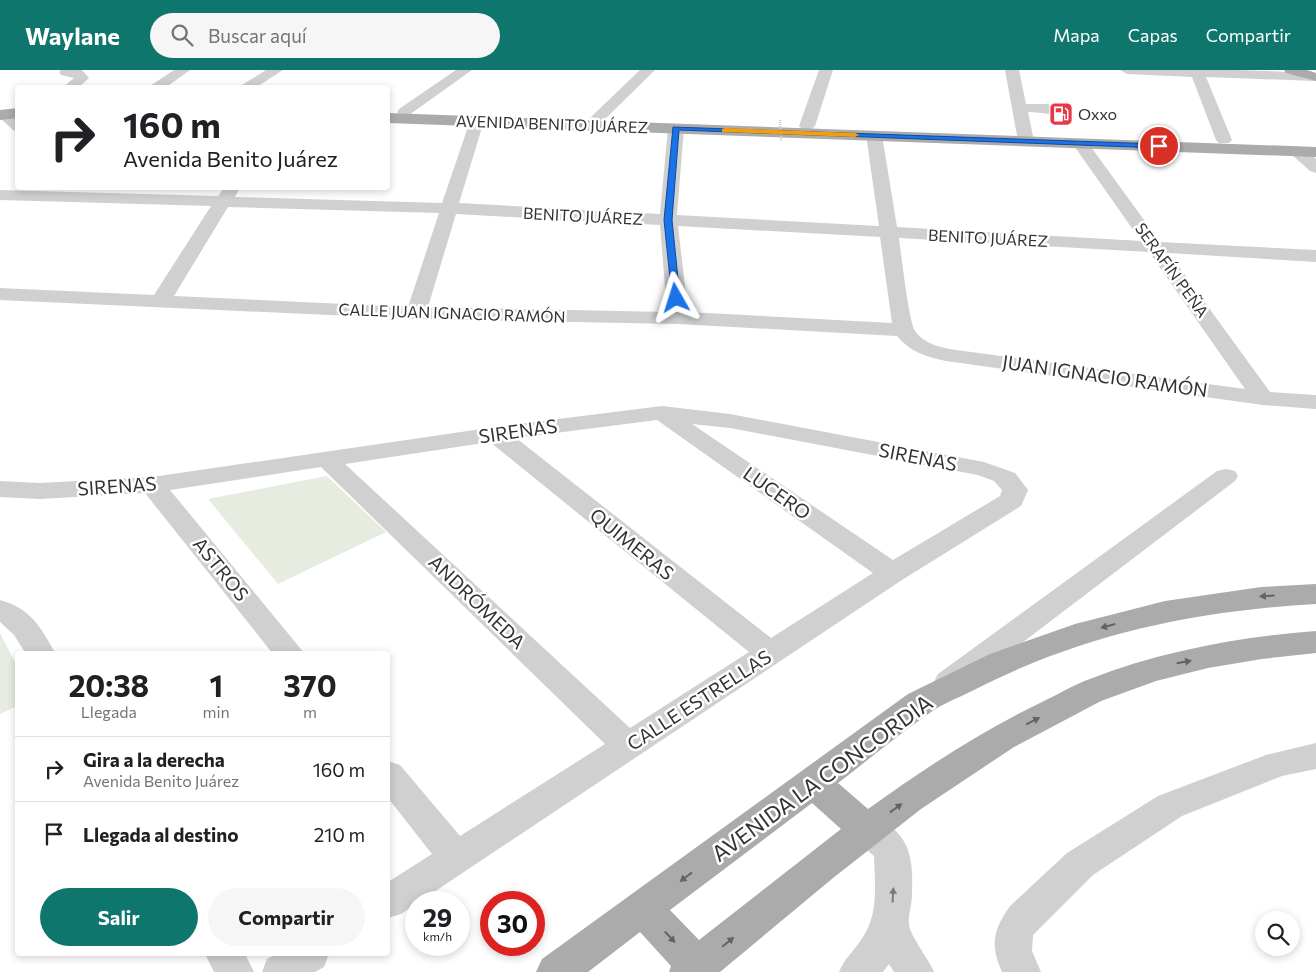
<!DOCTYPE html>
<html lang="es">
<head>
<meta charset="utf-8">
<style>
	body { margin:0; font-family:Commissioner,sans-serif; background:#f6f6f6; color:#202124; height:100vh; display:flex; flex-direction:column; font-size:19px; white-space:nowrap }
	* { box-sizing:border-box; margin:0 }
	p { font-size:16px; color:#757577 }
	.icon { flex:none; width:28px; height:28px; fill:none; stroke:currentColor; stroke-width:2; stroke-linecap:round; stroke-linejoin:round }
	.map { position:relative; flex:1; overflow:hidden }
	.drawer { position:absolute; left:15px; top:581px; width:375px; height:305px; display:flex; flex-direction:column; background:#fff; border-radius:5px; box-shadow:0 2px 8px #0003 }
	.drawer>* { flex:none }
	.banner { position:absolute; left:15px; top:15px; width:375px; height:105px; border-radius:5px; box-shadow:0 2px 8px #0003; background:#fff; color:#202124; overflow:hidden }
	.buttons { position:absolute; left:1255px; top:841px; display:grid; gap:10px }
	.buttons a { display:grid; place-items:center; width:45px; height:45px; border-radius:50%; background:#fff; box-shadow:0 2px 8px #0003; font-size:25px }
	.speed { position:absolute; left:405px; top:821px; display:flex; gap:10px; font-size:25px; font-weight:700; text-align:center }
	.speed>* { display:grid; place-content:center; width:65px; height:65px; border-radius:50%; background:#fff; box-shadow:0 2px 8px #0003; line-height:1 }
	.speed small { font-size:12px; font-weight:400 }
	.speed .limit { border:8px solid #d22; background:#fff; color:#111 }
	.pin { position:absolute; display:grid; place-items:center; width:42px; height:42px; color:#fff; margin:-21px; border:2px solid #fff; border-radius:50%; box-shadow:0 1px 5px #0007 }
	.me { position:absolute; width:55px; margin:-28px; rotate:354deg; stroke-linejoin:round; filter:drop-shadow(0 0 4px #0008) }
	.turn { display:flex; align-items:center; gap:18px; height:105px; padding:0 25px; font-size:22px }
	.turn .icon { width:65px; height:65px; stroke-width:2.5 }
	.turn b { display:block; font-size:35px; line-height:42px }
	.eta { display:flex; justify-content:space-evenly; align-items:center; height:85px; text-align:center }
	.eta b { font-size:30px; font-weight:700; line-height:35px }
	.button { display:flex; gap:10px; margin-top:auto; padding:10px 25px }
	.button a { flex:1; height:58px; border-radius:30px; background:#0f766e; color:#fff; font-size:20px; font-weight:700; line-height:58px; text-align:center }
	.button a+a { background:#f6f6f6; color:#202124 }
	ul { padding:0; list-style:none }
	li { display:flex; align-items:center; gap:15px; height:65px; padding:0 25px; border-top:1px solid #e0e0e0 }
	li div { flex:1 }
	li b { display:block; font-size:19px }
	li em { font-style:normal }
	header { display:flex; align-items:center; gap:30px; box-sizing:border-box; height:70px; padding:0 25px; background:#0f766e; color:#fff }
	header strong { font-size:24px }
	nav { display:flex; gap:28px; margin-inline-start:auto; font-size:18px }
	.search { width:350px; height:45px; background:#f6f6f6; display:flex; align-items:center; gap:12px; box-sizing:border-box; padding:0 18px; border-radius:28px; color:#757577; font-size:19px }
	.map>svg:first-child { display:block }
</style>
</head>
<body>
<header>
<strong>Waylane</strong>
<div class="search"><svg class="icon" aria-label="search" viewBox="0 0 24 24"><circle cx="10" cy="10" r="6"/><path d="M15 15l6 6"/></svg>Buscar aquí</div>
<nav><a>Mapa</a><a>Capas</a><a>Compartir</a></nav>
</header>
<div class="map">
<svg width="1316" height="902" viewBox="0 0 1316 902">
	<rect width="100%" height="100%" fill="#fff"/>
	<g fill="#e6ecdf">
		<path d="M327,406L386,462L278,514L208,429Z"/>
		<path d="M0,563L17,596V636L0,644Z"/>
	</g>
	<g fill="none" stroke-linecap="round" stroke-linejoin="round">
		<g fill="#d0d0d0" fill-rule="evenodd">
			<path d="M61,0H82L89,8L78,18H62L74,8L61,5L59,2Z"/>
			<path d="M174,0H190L165,18H147Z"/>
			<path d="M266,0H283L255,18H237Z"/>
			<path d="M456,0H472L409,45H399L397,42L399,39Z"/>
			<path d="M640,0H655L602,52H592L590,49L592,46Z"/>
			<path d="M819,0H833L815,56L812,59H802L799,56Z"/>
			<path d="M1005,0H1019L1026,34H1046L1066,38L1068,41L1066,44C1057,46 1039,42 1028,42L1034,71L1031,74H1021L1018,71Z"/>
			<path d="M1120,0H1238L1316,3V11L1206,7L1232,70L1229,73H1219L1216,70L1192,7L1127,4Z"/>
			<path d="M5,41L10,42L18,48V61L13,60L0,48V42Z"/>
			<path d="M477,47L482,48L484,51L459,133L660,144L668,58L671,55H681L684,58L677,145L879,156L866,65L869,62H879L882,65L897,157L1141,171L1072,73L1074,70H1086L1160,172L1316,180V192L1169,183L1270,322L1316,325V339L1263,335L946,291C927,287 910,282 897,266L678,254L416,249L0,230V218L154,225L211,136L0,130V120L218,126L224,118H238L239,119L235,127L442,133L470,51L472,48ZM228,137L439,143L408,237L174,226ZM456,144L660,155L667,242L428,237ZM678,156L880,167L892,253L688,242ZM899,168L1149,182L1245,319L956,280C942,278 924,274 915,261C909,252 901,184 899,168Z"/>
			<path d="M1297,76L1303,78L1316,89V103L1310,101L1291,84L1289,81L1291,78Z"/>
			<path d="M662,336L730,344L984,392L1015,403L1028,420L1021,436L902,510L401,844L388,848V812L432,784L388,728V691L400,695L460,766L605,674L321,397L170,420L305,584H273L145,423L40,429L0,427V411L40,413L152,407L495,357ZM657,350L873,503L771,568L516,368ZM692,354L730,358L978,405L994,411L1002,420L1000,426L893,490ZM490,372L749,582L630,658L345,394Z"/>
			<path d="M1226,399L1235,401L1238,406L1235,411L960,620L949,623L938,620L934,612L938,604L1217,401Z"/>
			<path d="M0,530C32,539 40,557 56,584H26L14,565L0,552Z"/>
			<path d="M1316,673V699L1282,706L1182,746L1093,805L1033,865L1032,881L1041,902H1002C990,875 993,860 1010,836L1067,783L1158,726L1266,685Z"/>
			<path d="M868,745C908,759 914,784 912,824C912,834 908,845 909,855C910,865 929,890 934,902H894L889,894L883,902H839C844,889 853,882 861,870C879,846 875,815 874,786L856,770L851,760L856,750Z"/>
			<path d="M205,884H245L254,902H214Z"/>
			<path d="M276,884H329L324,897L315,902H262L267,889Z"/>
		</g>
		<g fill="#ababab" fill-rule="evenodd">
			<path d="M1284,0H1307L1316,3V11L1286,3Z"/>
			<path d="M18,38V48L0,50V40Z"/>
			<path d="M388,43L1316,77V87L388,53Z"/>
			<path d="M1316,514V534C1195,541 1083,564 974,620C960,627 944,633 931,642C899,664 868,690 838,713L868,739C925,698 983,660 1046,630C1061,623 1075,614 1090,609C1162,581 1239,567 1316,561V583L1262,589L1208,598L1156,611L1101,631L1014,677L921,739L833,808L720,902H669L671,896L640,862L588,902H536L542,889L908,624L990,584L1075,554L1165,531L1261,517ZM812,733L841,759L699,870L670,840Z"/>
		</g>
		<path stroke="#cdcdcd" stroke-width="2" stroke-dasharray="1 1" stroke-linecap="butt" d="M780,50L781,71"/>
	</g>
	<defs><path id="oneway-solid" d="M-6-.8H1V-3.2L6.5 0L1 3.2V.8H-6Z" transform="scale(1.25)"/></defs>
	<g fill="#636363">
		<use href="#oneway-solid" transform="translate(1267 526) rotate(176)"/>
		<use href="#oneway-solid" transform="translate(1108 556) rotate(165)"/>
		<use href="#oneway-solid" transform="translate(1184 592) rotate(-10)"/>
		<use href="#oneway-solid" transform="translate(1033 651) rotate(-27)"/>
		<use href="#oneway-solid" transform="translate(896 738) rotate(-36)"/>
		<use href="#oneway-solid" transform="translate(686 807) rotate(143)"/>
		<use href="#oneway-solid" transform="translate(670 867) rotate(47)"/>
		<use href="#oneway-solid" transform="translate(728 872) rotate(-39)"/>
	</g>
	<use fill="#7a7a7a" href="#oneway-solid" transform="translate(893 825) rotate(-87)"/>
	<path fill="#1a73e8" stroke="#114b97" d="M673,57L1159,74L1163,76L1159,78L679,60L672,150L680,228L676,231L672,228L664,150Z"/>
	<path fill="#f59e0b" d="M725,58L855,63L859,65L855,67L722,62V59Z"/>
	<defs>
		<g id="fuel-square" transform="scale(1.25)"><rect x="-9" y="-9" width="18" height="18" rx="4" fill="#e63946" stroke="#fff"/><path d="M-5.5-6h7V0h2V4h1.3V-2.5L3-4.5l.8-.8L6-3V5H2.5V1h-1V6h-7ZM-4.2-4.7v3.2H.2V-4.7Z" fill="#fff"/></g>
	</defs>
	<g fill-rule="evenodd">
		<use href="#fuel-square" x="1061" y="44"/>
	</g>
	<g text-anchor="middle" stroke-width="5" stroke-linejoin="round" paint-order="stroke">
		<g font-size="16" fill="#333" stroke="#fff" text-anchor="start">
			<text x="1078" y="50">Oxxo</text>
		</g>
		<g font-size="16" fill="#333" stroke="#fff">
			<text transform="translate(552 54) rotate(2)" y="6">AVENIDA BENITO JUÁREZ</text>
			<text transform="translate(583 146) rotate(3)" y="6">BENITO JUÁREZ</text>
			<text transform="translate(988 168) rotate(3)" y="6">BENITO JUÁREZ</text>
			<text transform="translate(1172 200) rotate(54)" y="6">SERAFÍN PEÑA</text>
			<text transform="translate(452 243) rotate(2)" y="6">CALLE JUAN IGNACIO RAMÓN</text>
		</g>
		<g font-size="19" fill="#333" stroke="#fff">
			<text transform="translate(1105 306) rotate(8)" y="7">JUAN IGNACIO RAMÓN</text>
			<text transform="translate(518 361) rotate(-8)" y="7">SIRENAS</text>
			<text transform="translate(918 387) rotate(11)" y="7">SIRENAS</text>
			<text transform="translate(117 416) rotate(-4)" y="7">SIRENAS</text>
			<text transform="translate(777 423) rotate(35)" y="7">LUCERO</text>
			<text transform="translate(632 474) rotate(39)" y="7">QUIMERAS</text>
			<text transform="translate(221 499) rotate(51)" y="7">ASTROS</text>
			<text transform="translate(477 532) rotate(44)" y="7">ANDRÓMEDA</text>
			<text transform="translate(699 630) rotate(-33)" y="7">CALLE ESTRELLAS</text>
		</g>
		<g font-size="22" fill="#333" stroke="#fff">
			<text transform="translate(822 708) rotate(-36)" y="8">AVENIDA LA CONCORDIA</text>
		</g>
	</g>
</svg>
<div class="buttons">
<a><svg class="icon" aria-label="search" viewBox="0 0 24 24"><circle cx="10" cy="10" r="6"/><path d="M15 15l6 6"/></svg></a>
</div>
<div class="speed"><div>29<small>km/h</small></div><div class="limit">30</div></div>
<div class="pin" style="left:1159px;top:76px;background:#d93025"><svg class="icon" aria-label="arrive" viewBox="0 0 24 24"><path d="M6 21V4h12l-3 4 3 4H6"/></svg></div>
<svg class="me" style="left:676px;top:228px" viewBox="-20 -20 40 40"><path d="M0-17L14 15 0 8-14 15z" fill="#1a73e8" stroke="#fff" stroke-width="4"/></svg>
<div class="banner">
<div class="turn"><svg class="icon" aria-label="right" viewBox="0 0 24 24"><path d="M7 20v-9h11M14 6l5 5-5 5"/></svg><div><b>160 m</b>Avenida Benito Juárez</div></div>
</div>
<section class="drawer">
<div class="eta">
<div><b>20:38</b><p>Llegada</p></div>
<div><b>1</b><p>min</p></div>
<div><b>370</b><p>m</p></div>
</div>
<ul>
<li><svg class="icon" aria-label="right" viewBox="0 0 24 24"><path d="M7 20v-9h11M14 6l5 5-5 5"/></svg><div><b>Gira a la derecha</b><p>Avenida Benito Juárez</p></div><em>160 m</em></li>
<li><svg class="icon" aria-label="arrive" viewBox="0 0 24 24"><path d="M6 21V4h12l-3 4 3 4H6"/></svg><div><b>Llegada al destino</b></div><em>210 m</em></li>
</ul>
<div class="button"><a>Salir</a><a>Compartir</a></div>
</section>
</div>
</body>
</html>
